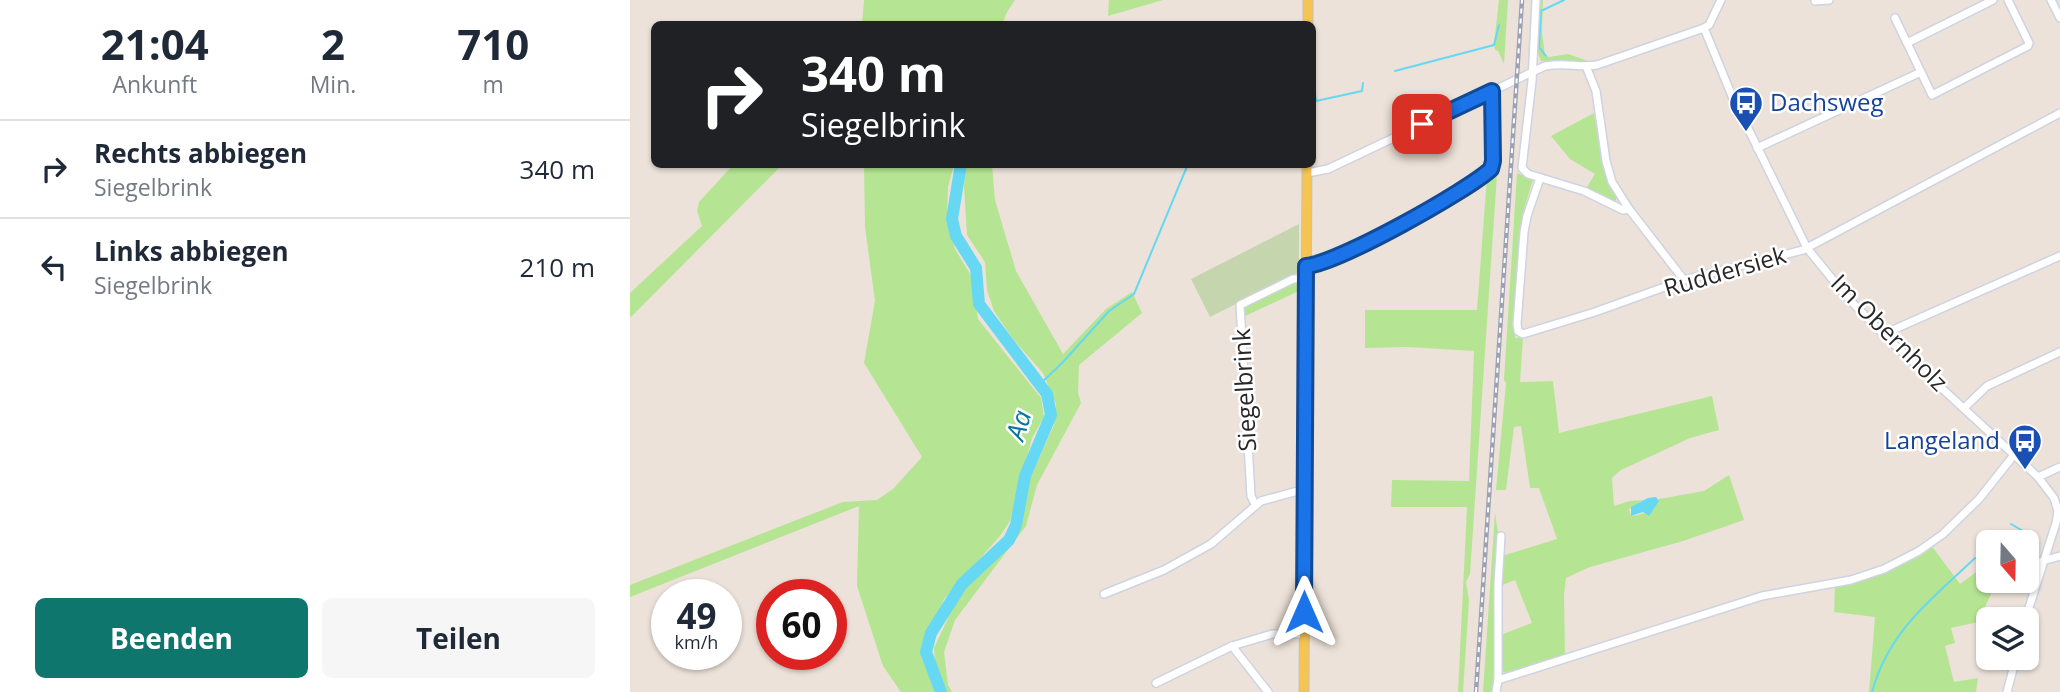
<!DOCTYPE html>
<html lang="de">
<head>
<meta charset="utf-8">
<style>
	body { margin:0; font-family:"Open Sans",sans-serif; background:#f6f6f7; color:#1f2937; height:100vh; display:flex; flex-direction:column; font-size:26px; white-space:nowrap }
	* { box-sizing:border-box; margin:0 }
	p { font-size:23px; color:#747a83 }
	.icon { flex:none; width:38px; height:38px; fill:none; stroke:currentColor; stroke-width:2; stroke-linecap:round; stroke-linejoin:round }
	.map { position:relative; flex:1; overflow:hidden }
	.panel { display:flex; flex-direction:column; background:#fff; width:630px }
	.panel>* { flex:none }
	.guide { position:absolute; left:21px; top:21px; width:665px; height:147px; border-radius:10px; box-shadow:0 2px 5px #0004; background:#202124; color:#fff; overflow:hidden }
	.needle { width:46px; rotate:160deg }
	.fabs { position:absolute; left:1346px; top:530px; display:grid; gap:14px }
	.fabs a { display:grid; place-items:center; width:63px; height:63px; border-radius:10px; background:#fff; box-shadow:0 2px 5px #0004; font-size:35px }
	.speed { position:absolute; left:21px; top:579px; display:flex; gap:14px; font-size:35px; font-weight:700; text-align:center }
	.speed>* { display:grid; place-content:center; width:91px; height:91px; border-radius:50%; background:#fff; box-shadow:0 2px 5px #0004; line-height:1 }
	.speed small { font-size:18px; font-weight:400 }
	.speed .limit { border:10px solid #d22; background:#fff; color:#111 }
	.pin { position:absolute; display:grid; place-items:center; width:60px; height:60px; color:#fff; margin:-30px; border-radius:14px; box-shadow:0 4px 10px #0006 }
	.me { position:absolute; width:77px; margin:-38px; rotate:0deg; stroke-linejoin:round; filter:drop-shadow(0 0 5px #0008) }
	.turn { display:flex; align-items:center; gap:24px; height:147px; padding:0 35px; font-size:32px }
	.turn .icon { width:91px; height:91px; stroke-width:2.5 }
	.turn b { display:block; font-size:49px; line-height:60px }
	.eta { display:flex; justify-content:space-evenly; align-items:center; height:119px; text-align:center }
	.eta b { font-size:42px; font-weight:700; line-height:49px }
	.primary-button { display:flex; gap:14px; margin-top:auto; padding:14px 35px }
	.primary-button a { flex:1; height:80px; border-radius:10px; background:#0f766e; color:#fff; font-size:28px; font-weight:700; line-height:80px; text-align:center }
	.primary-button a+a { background:#f6f6f7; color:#1f2937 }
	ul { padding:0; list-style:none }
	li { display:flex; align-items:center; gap:21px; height:98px; padding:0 35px; border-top:2px solid #e0e1e3 }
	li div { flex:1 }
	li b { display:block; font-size:26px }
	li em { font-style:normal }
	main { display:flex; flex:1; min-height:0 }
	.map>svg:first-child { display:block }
</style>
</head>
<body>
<main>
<section class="panel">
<div class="eta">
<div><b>21:04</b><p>Ankunft</p></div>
<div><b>2</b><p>Min.</p></div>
<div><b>710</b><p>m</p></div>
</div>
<ul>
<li><svg class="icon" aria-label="right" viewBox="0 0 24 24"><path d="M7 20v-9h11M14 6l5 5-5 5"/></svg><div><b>Rechts abbiegen</b><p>Siegelbrink</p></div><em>340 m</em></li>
<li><svg class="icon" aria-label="left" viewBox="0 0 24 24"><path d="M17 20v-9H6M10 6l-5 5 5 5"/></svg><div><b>Links abbiegen</b><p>Siegelbrink</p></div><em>210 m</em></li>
</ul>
<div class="primary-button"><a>Beenden</a><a>Teilen</a></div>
</section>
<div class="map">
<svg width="1430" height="692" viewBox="0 0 1430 692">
	<rect width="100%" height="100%" fill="#ece2d9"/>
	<g fill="#b5e592">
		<path d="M234,0H385L377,12L372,24H232Z"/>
		<path d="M479,0H533L478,16Z"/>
		<path d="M869,0H878L874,64L868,51L865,50L864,44Z"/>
		<path d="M910,0H913L912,32L915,56L920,57L938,54L961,62L911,61L907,50Z"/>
		<path d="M964,113L974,169L987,196L985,203L956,189L965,174L940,159L921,136Z"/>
		<path d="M104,164L152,165L0,318V293L72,226L67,211L69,202Z"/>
		<path d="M234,165H324L318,187L317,218L325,249L342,277L348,319L411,398L414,417L402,438L380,521L370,536L314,599L292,657L305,692H271L253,666L227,586L229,506L0,597V585L213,502L247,500L263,489L292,457L234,363L245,301L235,227Z"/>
		<path d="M335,165H362L365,200L386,271L433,354L476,309L502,292L512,313L449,365L448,393L451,403L407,485L396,526L325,620L314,652L318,685L322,692H315L305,663L304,648L328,597L386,533L400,479L424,425L426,404L413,373L383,339L364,311L357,290L355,262L337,235L334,186Z"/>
		<path d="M887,173L903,179L892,216L885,338L893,337L890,382L923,381L929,433L1082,396L1089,430L1060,438L991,470L982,478L984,506L1000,501L1013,500L999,509L1001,516C1013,515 1022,511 1029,499L1074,491L1099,475L1114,520L1053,541L960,567L936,578L934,595L935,656L877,674L871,670V635L902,623L885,580L870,586L872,556L927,539L909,488H900L891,426L884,427L876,490H866L876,383L874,380Z"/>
		<path d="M867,174L840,574L836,582L839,600L833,692H828L837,507H761L762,480L839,481L844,351L778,347L735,348V310H847L857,177Z"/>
		<path d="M669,282V291L613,317L612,308L662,283Z"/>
		<path d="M865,513L868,533L867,665L863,692H853Z"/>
		<path d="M1301,545L1330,584L1356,565L1358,581H1367L1355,607L1357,620L1321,628L1325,643L1315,646L1324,682L1348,678L1346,692H1239L1245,617L1204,612L1205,586L1249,575Z"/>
	</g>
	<path fill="#c5d6af" d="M669,224V272L580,317L561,279Z"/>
	<path fill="#66d8f3" d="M1026,497L1029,501L1019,516L1013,512L1001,516V507L1018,498Z"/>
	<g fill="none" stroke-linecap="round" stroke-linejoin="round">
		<g stroke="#66d8f3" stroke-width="2">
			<path d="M916,56L909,47L911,11L934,0"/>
			<path d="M765,71L864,45L869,25"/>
			<path d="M685,94L686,101L732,91L733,83"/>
			<path d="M410,384L433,362L479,311L504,294L558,164"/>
			<path d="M1381,524L1400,535"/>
			<path d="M1242,692C1259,630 1301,600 1345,558"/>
		</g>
		<path stroke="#66d8f3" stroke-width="12" d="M311,692L296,652L301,633L332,584L379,540L386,525L395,476L421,415L417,394L349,304L346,268L326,236L322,219L331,164"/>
		<g stroke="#ced3e2" stroke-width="10">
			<g id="minor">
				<path d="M906,0L902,81L892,168L898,174L954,191L993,210L999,209"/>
				<path d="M1421,0L1430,18"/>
				<path d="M1185,1L1199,0"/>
				<path d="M1265,18L1302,95L1398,46L1399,43L1378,0"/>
				<path d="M1074,28L1102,96L1177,248L1216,296L1255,336L1408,477L1424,498L1428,511L1426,523L1395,620"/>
				<path d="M1277,43L1363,0"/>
				<path d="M956,66L966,91L976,161L982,182L999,209L1054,280"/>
				<path d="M1127,148L1291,72"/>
				<path d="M677,173L698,169L915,66C936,62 949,68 967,65L1074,28L1079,25L1091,0"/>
				<path d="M910,178L897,216L894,232L887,324L888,331L893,334L965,312L1054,280L1173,250L1430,113"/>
				<path d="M676,266L697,261L774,223L858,172L863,161L862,91"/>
				<path d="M1255,336L1265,329L1430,256"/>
				<path d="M1334,408L1357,386L1430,352"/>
				<path d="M1408,477L1430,467"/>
				<path d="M625,504L621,496L610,305L663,279L676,278"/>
				<path d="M1412,561L1430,556"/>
				<path d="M474,594L534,570L581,544L631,501L675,489"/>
				<path d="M602,646L638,692"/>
				<path d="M868,680V584L871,536"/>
				<path d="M526,683L602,646L642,634H674"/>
				<path d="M866,692L868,680L1132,596L1221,580L1254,569L1289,551L1313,534L1349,499L1384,455"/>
				<path d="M1377,692L1386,658"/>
			</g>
		</g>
		<g stroke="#c3c3c3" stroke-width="11">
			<g id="major">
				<path d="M678,24V0"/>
				<path d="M674,692L677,164"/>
			</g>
		</g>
		<use href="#minor" stroke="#fff" stroke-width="7"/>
		<use href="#major" stroke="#f6c453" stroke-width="9"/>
		<g stroke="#9ca1b4" stroke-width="4.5">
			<path id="rail" d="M846,692L892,0"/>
		</g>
		<use href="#rail" stroke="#fff" stroke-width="2" stroke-dasharray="5" stroke-linecap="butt"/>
	</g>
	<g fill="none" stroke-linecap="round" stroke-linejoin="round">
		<g stroke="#114b97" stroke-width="18">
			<path id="route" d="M674,612L676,266C707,264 837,191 861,169L863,161L862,91L792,124"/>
		</g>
		<use href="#route" stroke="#1a73e8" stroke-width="12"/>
	</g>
	<defs>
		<g id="bus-pin" transform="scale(1.75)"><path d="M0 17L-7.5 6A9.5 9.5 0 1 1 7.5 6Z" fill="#1a4fb4" stroke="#fff"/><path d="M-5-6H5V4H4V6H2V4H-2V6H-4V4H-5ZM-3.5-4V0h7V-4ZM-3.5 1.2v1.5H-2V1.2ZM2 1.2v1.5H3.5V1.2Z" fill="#fff"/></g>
	</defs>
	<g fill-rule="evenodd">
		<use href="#bus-pin" x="1116" y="103"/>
		<use href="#bus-pin" x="1395" y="441"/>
	</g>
	<g text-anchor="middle" stroke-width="5" stroke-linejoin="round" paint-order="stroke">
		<g font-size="24" fill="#164399" stroke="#fff" text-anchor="start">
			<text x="1140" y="111">Dachsweg</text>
			<text x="1370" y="449" text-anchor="end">Langeland</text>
		</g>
		<g font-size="24" fill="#282828" stroke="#fff">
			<text transform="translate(1095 272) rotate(-16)" y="8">Ruddersiek</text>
			<text transform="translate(1259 333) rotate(45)" y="8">Im Obernholz</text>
			<text transform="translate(615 390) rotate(-93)" y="8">Siegelbrink</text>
		</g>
		<g font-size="26" font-style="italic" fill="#07759d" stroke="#fff">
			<text transform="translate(389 425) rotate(-73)" y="9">Aa</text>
		</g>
	</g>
</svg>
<div class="fabs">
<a><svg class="needle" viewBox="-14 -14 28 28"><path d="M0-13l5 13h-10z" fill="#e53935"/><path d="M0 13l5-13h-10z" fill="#747a83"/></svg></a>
<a><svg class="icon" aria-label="layers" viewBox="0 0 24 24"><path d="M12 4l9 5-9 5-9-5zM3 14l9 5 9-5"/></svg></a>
</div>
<div class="speed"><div>49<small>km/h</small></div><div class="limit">60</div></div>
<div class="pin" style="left:792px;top:124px;background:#d93025"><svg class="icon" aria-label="arrive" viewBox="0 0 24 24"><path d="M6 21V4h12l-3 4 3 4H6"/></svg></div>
<svg class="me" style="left:674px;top:612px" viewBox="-20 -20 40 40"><path d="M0-17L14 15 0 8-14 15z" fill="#1a73e8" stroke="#fff" stroke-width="4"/></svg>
<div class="guide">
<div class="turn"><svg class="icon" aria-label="right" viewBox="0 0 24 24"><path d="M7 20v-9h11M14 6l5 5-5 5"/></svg><div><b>340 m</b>Siegelbrink</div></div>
</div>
</div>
</main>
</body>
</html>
